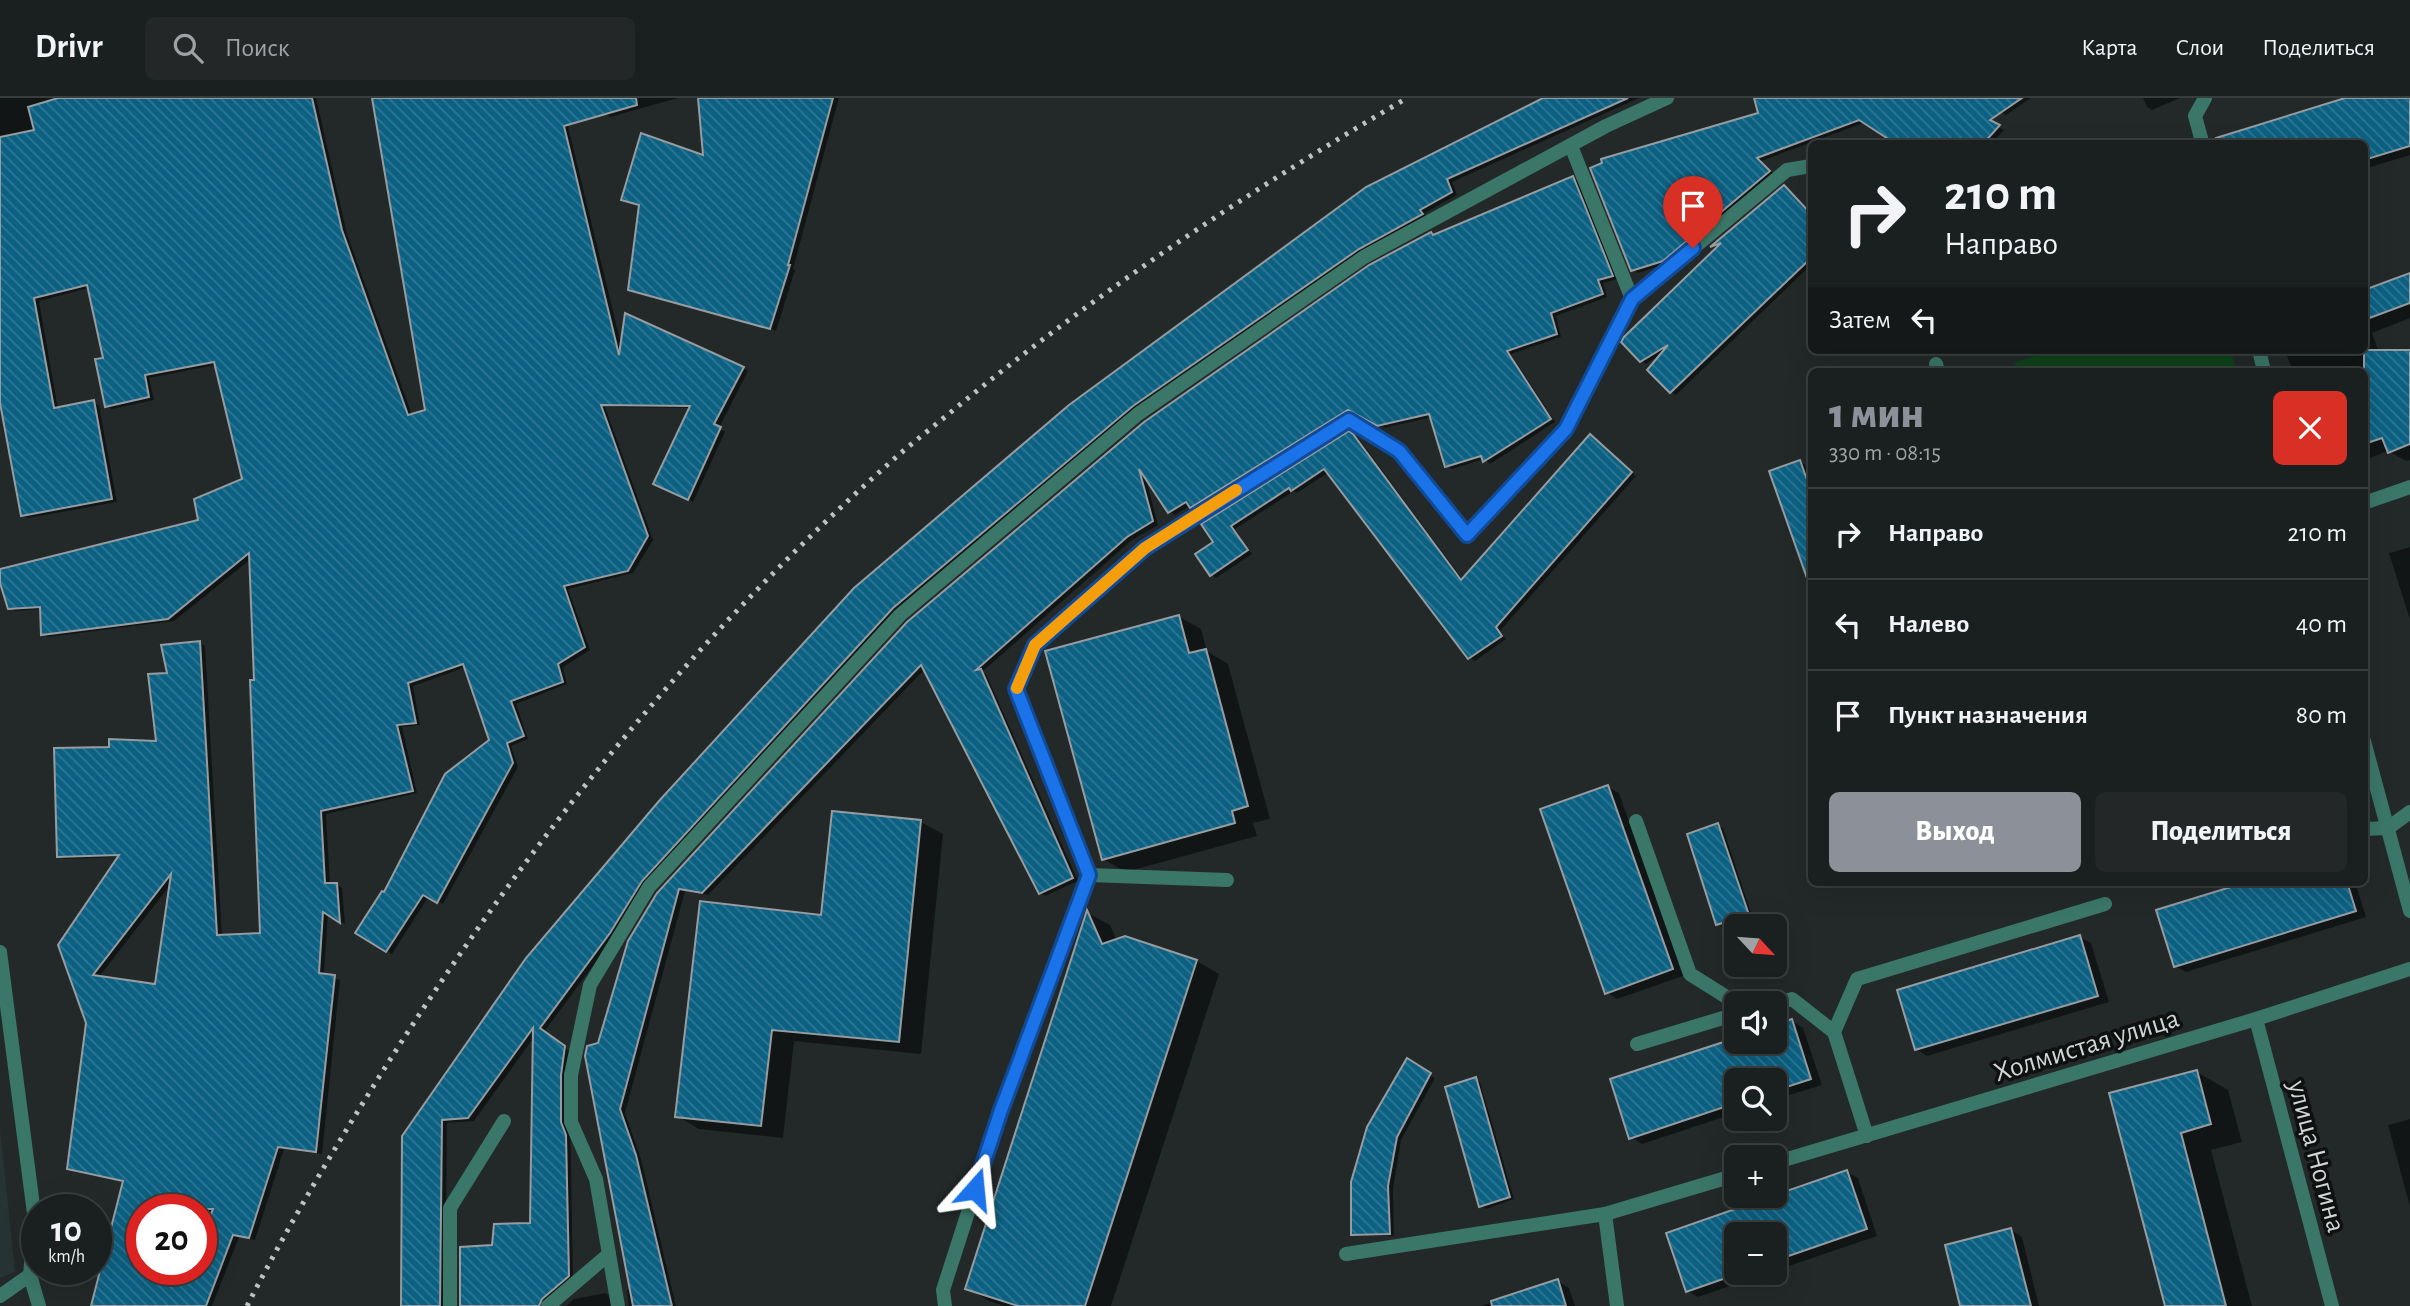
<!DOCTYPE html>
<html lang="ru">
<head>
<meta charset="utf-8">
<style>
	body { margin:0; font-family:"Alegreya Sans",sans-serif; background:#232728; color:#f1f3f6; height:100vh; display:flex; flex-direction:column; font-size:26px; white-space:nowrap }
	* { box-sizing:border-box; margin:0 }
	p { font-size:23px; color:#9fa2a4 }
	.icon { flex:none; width:38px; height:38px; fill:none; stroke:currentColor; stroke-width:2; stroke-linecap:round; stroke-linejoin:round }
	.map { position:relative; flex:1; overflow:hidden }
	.details { position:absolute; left:1808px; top:270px; width:560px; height:518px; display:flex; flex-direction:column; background:#1a1f1f; border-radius:10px; box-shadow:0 7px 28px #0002,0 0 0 2px #383d3d }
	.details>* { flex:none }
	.guide { position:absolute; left:1808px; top:42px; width:560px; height:214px; border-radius:10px; box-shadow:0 7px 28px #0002,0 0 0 2px #383d3d; background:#1a1f1f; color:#f1f3f6; overflow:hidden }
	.needle { width:46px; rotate:116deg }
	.controls { position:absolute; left:1724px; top:816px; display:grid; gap:14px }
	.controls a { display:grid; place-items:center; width:63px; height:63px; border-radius:10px; background:#1a1f1f; box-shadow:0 7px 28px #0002,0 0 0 2px #383d3d; font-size:35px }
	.speed { position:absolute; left:21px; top:1096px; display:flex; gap:14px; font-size:35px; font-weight:700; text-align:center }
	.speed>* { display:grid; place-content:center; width:91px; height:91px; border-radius:50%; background:#1a1f1f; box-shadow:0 7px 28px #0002,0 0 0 2px #383d3d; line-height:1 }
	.speed small { font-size:18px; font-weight:400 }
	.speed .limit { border:10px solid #d22; background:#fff; color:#111 }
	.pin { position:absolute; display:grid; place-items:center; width:60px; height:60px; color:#fff; margin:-72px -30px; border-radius:50% 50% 50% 0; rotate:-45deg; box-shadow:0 0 7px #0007 }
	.pin .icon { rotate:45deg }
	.me { position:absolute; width:77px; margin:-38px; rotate:18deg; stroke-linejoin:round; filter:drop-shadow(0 0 5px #0008) }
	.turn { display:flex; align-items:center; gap:24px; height:147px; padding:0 21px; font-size:32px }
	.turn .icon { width:91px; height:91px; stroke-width:2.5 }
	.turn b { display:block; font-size:49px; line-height:60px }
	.then { display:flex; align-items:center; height:66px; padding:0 21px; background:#0003; gap:14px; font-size:26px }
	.round { display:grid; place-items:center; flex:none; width:74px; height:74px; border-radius:10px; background:#232728 }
	.summary { display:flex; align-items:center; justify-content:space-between; height:119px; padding:0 21px }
	h1 { font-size:42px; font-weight:800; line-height:52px; color:#8c9099 }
	.primary-button { display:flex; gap:14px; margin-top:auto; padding:14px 21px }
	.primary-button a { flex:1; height:80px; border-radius:10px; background:#8c9099; color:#fff; font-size:28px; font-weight:800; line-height:80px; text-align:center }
	.primary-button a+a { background:#232728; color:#f1f3f6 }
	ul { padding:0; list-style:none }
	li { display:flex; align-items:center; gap:21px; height:91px; padding:0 21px; border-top:2px solid #383d3d }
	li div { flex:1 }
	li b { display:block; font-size:26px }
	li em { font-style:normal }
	header { display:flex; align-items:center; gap:42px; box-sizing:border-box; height:98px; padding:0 35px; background:#1a1f1f; border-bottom:2px solid #383d3d }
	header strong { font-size:33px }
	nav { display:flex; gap:38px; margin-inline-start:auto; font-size:24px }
	.search { width:490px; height:63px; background:#232728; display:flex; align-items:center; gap:18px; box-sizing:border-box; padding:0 24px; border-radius:10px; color:#9fa2a4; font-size:26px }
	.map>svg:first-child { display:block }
</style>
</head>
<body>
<header>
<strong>Drivr</strong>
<div class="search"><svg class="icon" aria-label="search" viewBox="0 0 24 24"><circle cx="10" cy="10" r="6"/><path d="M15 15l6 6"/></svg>Поиск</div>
<nav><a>Карта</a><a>Слои</a><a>Поделиться</a></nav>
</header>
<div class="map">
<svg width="2410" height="1208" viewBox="0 0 2410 1208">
	<defs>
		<pattern id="building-back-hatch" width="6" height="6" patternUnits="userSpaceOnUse" patternTransform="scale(1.75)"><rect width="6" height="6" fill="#0c6183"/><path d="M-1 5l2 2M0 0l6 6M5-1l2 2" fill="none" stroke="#2e7794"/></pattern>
	</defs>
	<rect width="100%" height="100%" fill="#232929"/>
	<path fill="#273435" d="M0,1032L15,1174L0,1180Z"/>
	<path fill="#0d431a" d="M2053,252H2230L2237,273H2012L2016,264Z"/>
	<g fill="#0007" fill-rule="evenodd">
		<path d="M0,0H316L347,136L412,317L427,314L374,0H561L622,250L743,270L748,273L719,330L725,334L693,404L660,388L691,310L605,309L653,442L633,475L568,491L590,552L563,569L567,586L516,606L528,641L511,648L518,669L443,806L429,798L392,856L358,834L491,642L466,569L413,588L420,627L402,629L417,695L326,716L330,786H336L342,790L345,826L328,815L324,877L340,882L322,1056L284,1051L255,1142L239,1139L212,1208H93L125,1084L75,1074L69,1071L88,925L60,847L119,759L64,761L58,758L111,650L158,645L170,577L200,545L205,548L222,838L262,836L251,461L174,523L48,539L42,536V511L15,513L10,510L0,473L200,423L244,382L216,267L149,280L154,302L112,311L106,308L105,261L89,190L39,203L58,311L94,304L99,308L117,404L28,420L22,417L0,295ZM171,786L157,888L99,879ZM142,1111H201V1171H142Z"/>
		<path d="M602,0H678L610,19L605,16Z"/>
		<path d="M700,0H839L793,171L795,172L776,233L630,191L640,108L623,102L705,60Z"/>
		<path d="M1546,0H1639L1452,84L1457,97L1425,115L1427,120L1138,311L899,512L615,838L544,934L569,953L573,1181L544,1208H461L494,1149L532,1127L535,938L474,1023L447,1025L445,1208H402L404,1039L856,491Z"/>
		<path d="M1755,0H1946L2004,32L1991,46H1899L1866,24L1761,63L1775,77L1668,165L1638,175L1632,171L1761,16Z"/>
		<path d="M1994,0H2031L2006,17L2001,14Z"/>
		<path d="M2143,0H2180L2152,12L2147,9Z"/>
		<path d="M2351,0H2410V57L2364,71V46Z"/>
		<path d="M1572,80L1578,83L1617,181L1603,185L1607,199L1556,218L1561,239L1511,256L1555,324L1490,366L1484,361L1452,371L1447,368L1432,319L1384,330L1355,314L1197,411L1191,407L1175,417L1169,413L1145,377L1158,427L1132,442L982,574L986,576L1078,783L1045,798L1040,794L925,571L708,797L685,793L625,1015L641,1061L676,1208H629L627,1192L632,1191L599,947L629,844L908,525L1431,136L1435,138Z"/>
		<path d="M1784,89L1811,116V167L1676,297L1671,294L1660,257L1646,266L1641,263L1717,151L1713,149Z"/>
		<path d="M2410,177V220L2372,235L2387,277L2410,269V362L2406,363L2388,353L2364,362V273H2293L2287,258L2303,252H2364V194Z"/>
		<path d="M1349,335L1359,341L1463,482L1595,342L1636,378L1500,533L1506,541L1475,563L1470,560L1329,374L1297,395L1294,393L1235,431L1252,456L1216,480L1211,477L1216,445L1203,426Z"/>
		<path d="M1800,364L1805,367L1811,384V455L1804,457Z"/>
		<path d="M2410,449V522L2389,455Z"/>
		<path d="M1178,518L1201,531L1207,553L1228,566L1270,721L1253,725L1257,738L1126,774L1103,761Z"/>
		<path d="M1608,689L1619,695L1683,878L1617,901L1606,894Z"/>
		<path d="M833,715L921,724L943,736L921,956L794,943L783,1040L699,1031L677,1018L823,819Z"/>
		<path d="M1718,727L1723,730L1751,815L1719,824V827Z"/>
		<path d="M2253,784H2355L2366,819L2186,874L2175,868Z"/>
		<path d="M1088,815L1110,827L1117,843L1197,863L1219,876L1111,1208H1005L989,1203L967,1190Z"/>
		<path d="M1752,818L1753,820L1722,829L1720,828Z"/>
		<path d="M2080,839L2091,845L2109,904L1927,958L1916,951Z"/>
		<path d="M1792,923L1803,930L1822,987L1774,1002V982H1736V1015L1642,1046L1631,1039L1736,942L1774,943Z"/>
		<path d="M1407,962L1435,980L1401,1042L1393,1091L1394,1138H1358L1353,1136Z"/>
		<path d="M2197,974L2228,992L2242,1044L2211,1052L2252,1208H2166L2111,996Z"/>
		<path d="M1475,981L1480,984L1514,1101L1486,1111L1481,1108Z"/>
		<path d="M2410,1021V1109L2388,1027Z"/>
		<path d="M1847,1074L1858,1080L1877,1138L1774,1173V1136H1736V1174H1771L1698,1199L1687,1193L1668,1136Z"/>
		<path d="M2011,1132L2022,1139L2039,1208H1962Z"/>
		<path d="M1558,1183L1569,1190L1575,1208H1481Z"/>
		<path d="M605,1195L611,1199L613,1208H566L574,1201Z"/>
	</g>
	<g fill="url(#building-back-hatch)" stroke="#969c9f" stroke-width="2" fill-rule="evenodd">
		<path d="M58,0H312L342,132L408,317L425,312L372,0H636L637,7L564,28L619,257L625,215L744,269L714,326L721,329L688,402L653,386L690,308L601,307L648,438L628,473L564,488L585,549L558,566L563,584L511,603L524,638L507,645L513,665L437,805L423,797L386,854L355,835L382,793L384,794L445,676L489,642L463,566L408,585L416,625L397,627L413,693L321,713L325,785H337L340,825L323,814L319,875L335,877L316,1054L278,1049L249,1140L233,1137L206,1208H91L123,1083L67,1071L86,925L58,847L119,757L57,759L54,650L109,649V641L156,643L148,576L167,575L161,547L200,543L217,837L260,835L250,582H254L249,455L168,521L41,537L40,509L8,511L0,485V471L198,422L194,401L242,381L214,264L145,277L149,299L105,309L95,261L103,260L87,187L34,200L54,310L94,302L112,401L21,418L0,305V39L34,32L28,9ZM171,776L155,886L93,877ZM142,1111H213L201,1140V1171H142Z"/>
		<path d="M698,0H833L788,167H790L770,231L628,192L639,107L621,102L641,35L703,57Z"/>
		<path d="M1543,0H1628L1447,81L1452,94L1420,112L1423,116L1359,151L1133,308L893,510L642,783L610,835L540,930L565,948L561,977V1024L566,1037L569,1178L542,1201L539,1208H460V1149L492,1147L494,1126L530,1125L533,930L468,1020L442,1022L440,1208H401L402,1038L526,860L659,703L854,490L1069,307L1366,89Z"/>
		<path d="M1754,0H2022L1990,22L2000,27L1983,46H1896L1859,22L1757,60L1770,73L1663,163L1631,173L1590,70L1602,65L1601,61L1758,15Z"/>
		<path d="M2345,0H2410V48L2364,62V46H2217L2216,40Z"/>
		<path d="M1573,78L1613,178L1598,182L1603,196L1551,215L1557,236L1507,253L1551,321L1483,364L1481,358L1445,369L1429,316L1377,328L1348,312L1190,410L1186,404L1168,415L1139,371L1153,423L1127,439L976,572L981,571L1073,780L1039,796L921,567L702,795L679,791L620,1011L636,1057L672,1208H633L585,958L587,948L598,945L628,843L657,795L907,524L1144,324L1369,167L1431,134L1433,137Z"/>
		<path d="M1784,87L1811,116V160L1670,295L1647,272L1668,247L1640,264L1621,244L1624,239L1721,145L1710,149Z"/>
		<path d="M2410,175V205L2364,222V192Z"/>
		<path d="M2364,252H2410V346L2388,355L2382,340L2364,346Z"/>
		<path d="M1349,333L1353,336L1461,482L1590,336L1632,374L1496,529L1502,538L1468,561L1324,371L1291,393L1289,390L1231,428L1248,452L1210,478L1195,456L1213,444L1201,426Z"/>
		<path d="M1800,362L1811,393V483H1808L1769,373Z"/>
		<path d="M1179,517L1189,555L1206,551L1248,708L1232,713L1235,725L1102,762L1045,553Z"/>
		<path d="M1608,687L1673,871L1605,896L1540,711Z"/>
		<path d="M832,713L921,722L899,944L772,932L761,1028L675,1019L700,803L821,817Z"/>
		<path d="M1718,725L1749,817L1716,827L1687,736Z"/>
		<path d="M2247,784H2347L2356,813L2174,869L2156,812Z"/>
		<path d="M1087,812L1102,846L1125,838L1197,862L1085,1208H1018L965,1191Z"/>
		<path d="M2080,837L2098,898L1915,952L1897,892Z"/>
		<path d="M1792,921L1811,981L1774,993V982H1736V1005L1629,1041L1610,981L1736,940V943H1774V927Z"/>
		<path d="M1407,960L1431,975L1397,1039L1388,1088L1390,1136L1351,1137V1084L1367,1029Z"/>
		<path d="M2197,972L2211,1026L2181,1035L2226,1208H2165L2109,995Z"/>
		<path d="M1476,979L1510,1099L1479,1109L1445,989Z"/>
		<path d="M1847,1072L1867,1131L1774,1163V1136H1736V1174H1743L1686,1194L1666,1135Z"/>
		<path d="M2011,1130L2031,1208H1960L1945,1147Z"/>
		<path d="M1558,1181L1566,1208H1492L1491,1203Z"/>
	</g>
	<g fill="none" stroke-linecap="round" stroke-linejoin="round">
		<g stroke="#3b7769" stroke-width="14">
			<path d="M2201,40L2195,18L2205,0"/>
			<path d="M1632,201L1787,72L1811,68"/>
			<path d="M1936,266L1938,273"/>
			<path d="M2364,405L2410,389"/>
			<path d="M1636,723L1690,876L1736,905"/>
			<path d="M2364,731L2388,730L2410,714"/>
			<path d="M1227,782L1089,777L1016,591L1035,547L1145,449L1349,322L1399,353L1467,437L1566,331L1632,201L1571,48"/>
			<path d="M1774,906L1792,901L1834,934L1857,881L2105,806"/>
			<path d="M1834,934L1867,1038"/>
			<path d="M1637,946L1736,916"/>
			<path d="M1346,1156L1605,1116L1617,1208"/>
			<path d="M30,1177L39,1208"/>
			<path d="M450,1208V1110L504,1023"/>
			<path d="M548,1208L609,1156"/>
			<path d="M618,1208L596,1081L571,1024V977L590,887L649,789L900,517L1138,316L1364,159L1606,28L1667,0"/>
			<path d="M945,1208L943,1192L1000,1015L1089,777"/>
		</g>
		<g stroke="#3b7769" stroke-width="14">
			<path d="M2201,40L2202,46"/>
			<path d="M2259,252L2264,273"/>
			<path d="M2364,643L2410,813"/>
			<path d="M0,854L35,1123L30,1177L0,1198"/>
			<path d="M2256,921L2332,1208"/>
			<path d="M1774,1065L2256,921L2410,871"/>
			<path d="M1605,1116L1736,1077"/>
		</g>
		<path stroke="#bec2c2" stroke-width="5" stroke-dasharray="3.5 7" stroke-linecap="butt" d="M247,1208C291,1122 341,1039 393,957C531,741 693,540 885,369C908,348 933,329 957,309C1099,193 1250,92 1407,0"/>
	</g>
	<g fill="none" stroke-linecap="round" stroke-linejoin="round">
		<g stroke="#114b97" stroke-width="18">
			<path id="route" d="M975,1091L1000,1015L1089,777L1016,591L1035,547L1145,450L1349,322L1399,353L1467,437L1566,331L1632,201L1693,150"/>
		</g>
		<use href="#route" stroke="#1a73e8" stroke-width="12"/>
		<path stroke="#f59e0b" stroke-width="12" d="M1017,590L1035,547L1145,450L1236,392"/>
	</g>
	<g text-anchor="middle" stroke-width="7" stroke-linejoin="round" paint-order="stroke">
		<g font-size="28" fill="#d1d5d5" stroke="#0f1111">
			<text transform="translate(2086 946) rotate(-17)" y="10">Холмистая улица</text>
			<text transform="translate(2318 1058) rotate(75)" y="10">улица Ногина</text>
		</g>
	</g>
</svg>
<div class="controls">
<a><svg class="needle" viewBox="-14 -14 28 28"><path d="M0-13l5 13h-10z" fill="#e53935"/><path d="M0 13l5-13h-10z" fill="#9fa2a4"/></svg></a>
<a><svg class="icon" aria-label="sound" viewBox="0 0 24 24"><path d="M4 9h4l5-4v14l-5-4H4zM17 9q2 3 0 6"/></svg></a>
<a><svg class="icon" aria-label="search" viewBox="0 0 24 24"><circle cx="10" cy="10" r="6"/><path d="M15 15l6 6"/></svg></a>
<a>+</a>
<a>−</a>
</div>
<div class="speed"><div>10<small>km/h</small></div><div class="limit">20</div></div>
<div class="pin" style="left:1693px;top:150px;background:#d93025"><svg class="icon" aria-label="arrive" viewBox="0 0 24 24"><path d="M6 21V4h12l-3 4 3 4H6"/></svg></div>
<svg class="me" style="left:975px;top:1091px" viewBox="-20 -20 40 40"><path d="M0-17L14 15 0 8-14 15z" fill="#1a73e8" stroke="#fff" stroke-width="4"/></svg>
<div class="guide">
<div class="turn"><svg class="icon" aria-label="right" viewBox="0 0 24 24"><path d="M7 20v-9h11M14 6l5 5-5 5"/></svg><div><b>210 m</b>Направо</div></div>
<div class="then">Затем<svg class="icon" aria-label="left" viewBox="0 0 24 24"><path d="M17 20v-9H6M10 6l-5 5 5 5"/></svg></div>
</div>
<section class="details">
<div class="summary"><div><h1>1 мин</h1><p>330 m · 08:15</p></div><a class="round" style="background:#d93025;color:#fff"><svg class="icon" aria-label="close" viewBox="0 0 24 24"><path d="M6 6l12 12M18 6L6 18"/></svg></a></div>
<ul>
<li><svg class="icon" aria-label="right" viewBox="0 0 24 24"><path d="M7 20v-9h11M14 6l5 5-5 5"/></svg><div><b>Направо</b></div><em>210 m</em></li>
<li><svg class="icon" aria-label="left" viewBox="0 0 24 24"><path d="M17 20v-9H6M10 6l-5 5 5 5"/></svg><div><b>Налево</b></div><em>40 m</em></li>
<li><svg class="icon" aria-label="arrive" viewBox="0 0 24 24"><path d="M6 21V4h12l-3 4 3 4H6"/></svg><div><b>Пункт назначения</b></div><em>80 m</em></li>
</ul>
<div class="primary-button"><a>Выход</a><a>Поделиться</a></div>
</section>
</div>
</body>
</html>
